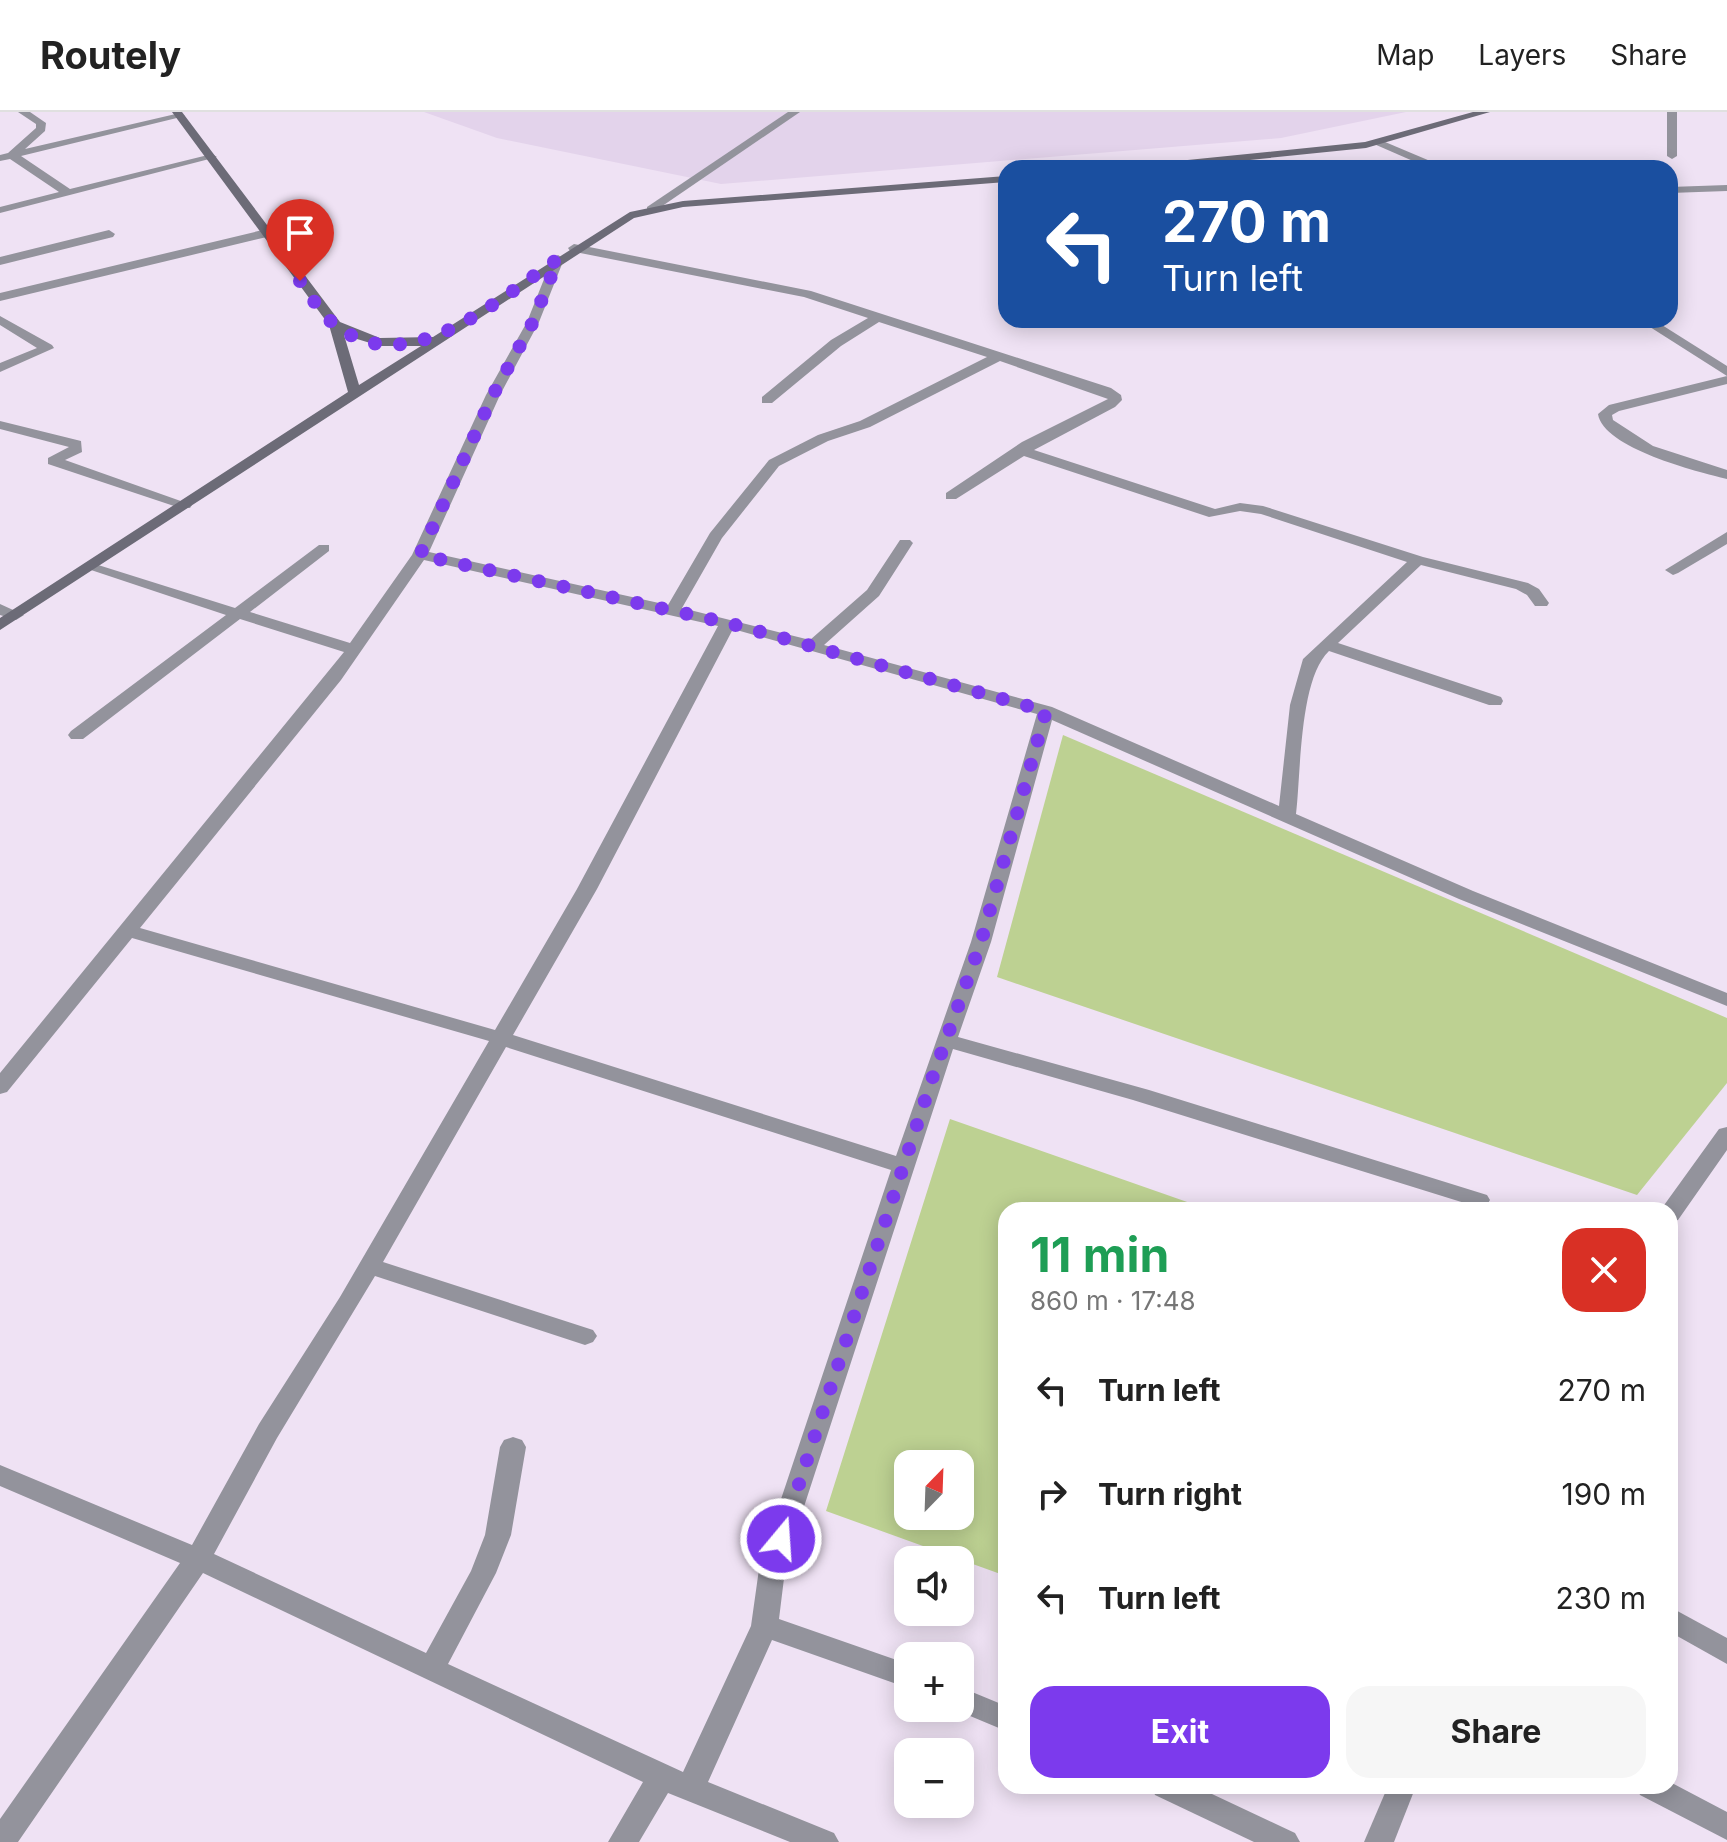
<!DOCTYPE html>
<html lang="en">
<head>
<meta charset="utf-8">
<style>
	body { margin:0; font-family:Inter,sans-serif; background:#f6f6f6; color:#222; height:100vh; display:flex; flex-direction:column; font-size:30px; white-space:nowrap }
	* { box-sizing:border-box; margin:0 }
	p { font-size:26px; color:#767676 }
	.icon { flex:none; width:44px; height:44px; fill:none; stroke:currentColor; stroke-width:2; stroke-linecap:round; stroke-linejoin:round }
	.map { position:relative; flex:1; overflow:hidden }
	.panel { position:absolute; left:998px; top:1090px; width:680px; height:592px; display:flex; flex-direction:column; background:#fff; border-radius:24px; box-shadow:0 4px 20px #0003 }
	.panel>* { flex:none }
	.hud { position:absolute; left:998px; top:48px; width:680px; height:168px; border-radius:24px; box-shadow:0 4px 20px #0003; background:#1a4fa0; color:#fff; overflow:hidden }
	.needle { width:52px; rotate:23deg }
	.fabs { position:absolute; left:894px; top:1338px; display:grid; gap:16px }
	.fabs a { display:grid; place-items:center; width:80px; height:80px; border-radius:16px; background:#fff; box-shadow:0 4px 20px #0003; font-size:40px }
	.pin { position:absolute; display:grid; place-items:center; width:68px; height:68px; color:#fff; margin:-82px -34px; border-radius:50% 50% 50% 0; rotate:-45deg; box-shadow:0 0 8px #0007 }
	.pin .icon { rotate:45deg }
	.me { position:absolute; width:88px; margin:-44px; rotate:18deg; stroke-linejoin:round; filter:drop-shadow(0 0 6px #0008) }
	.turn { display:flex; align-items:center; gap:28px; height:168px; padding:0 32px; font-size:36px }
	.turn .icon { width:104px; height:104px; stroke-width:2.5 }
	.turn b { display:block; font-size:56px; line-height:68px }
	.round { display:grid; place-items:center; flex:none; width:84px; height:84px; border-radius:24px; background:#f6f6f6 }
	.overview { display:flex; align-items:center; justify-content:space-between; height:136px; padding:0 32px }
	h1 { font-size:48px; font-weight:700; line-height:60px; color:#1e9e55 }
	.cta { display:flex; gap:16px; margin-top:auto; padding:16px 32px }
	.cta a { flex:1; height:92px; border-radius:24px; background:#7c3aed; color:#fff; font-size:32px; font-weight:700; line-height:92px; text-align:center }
	.cta a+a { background:#f6f6f6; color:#222 }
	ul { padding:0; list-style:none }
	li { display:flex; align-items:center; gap:24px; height:104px; padding:0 32px }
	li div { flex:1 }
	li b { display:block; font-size:30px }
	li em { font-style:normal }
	header { display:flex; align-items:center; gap:48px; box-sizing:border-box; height:112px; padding:0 40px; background:#fff; border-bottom:2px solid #e0e0e0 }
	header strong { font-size:38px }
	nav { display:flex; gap:44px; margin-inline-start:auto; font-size:28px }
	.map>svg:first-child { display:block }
</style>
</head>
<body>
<header>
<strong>Routely</strong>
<nav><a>Map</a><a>Layers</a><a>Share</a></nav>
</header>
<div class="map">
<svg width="1727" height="1730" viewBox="0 0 1727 1730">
	<rect width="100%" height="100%" fill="#efe2f4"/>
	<path fill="#e3d3eb" d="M424,0H1406L1281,26L721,72L497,26Z"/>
	<g fill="#bdd192" fill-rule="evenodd">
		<path d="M1063,623L1727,906V971L1637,1083L997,865Z"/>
		<path d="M950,1007L1210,1098H1006V1464L826,1399ZM908,1352H960V1404H908Z"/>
	</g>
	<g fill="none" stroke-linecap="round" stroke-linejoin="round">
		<g fill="#93939c" fill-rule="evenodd">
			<path d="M18,0H30L46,11L45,19L25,37L180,1L185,4L21,44L70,77L212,42L217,45L0,101V95L59,80L10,47L0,49V43L8,41L36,16V12Z"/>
			<path d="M788,0H800L655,99H647V95Z"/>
			<path d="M1667,0H1677V44L1672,47L1667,44Z"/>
			<path d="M1378,27L1442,54L1444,56H1429L1374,32L1373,30Z"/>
			<path d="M1727,73V79L1670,81V75Z"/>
			<path d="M267,117L271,118V124L0,189V181Z"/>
			<path d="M109,118L115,122L113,125L0,153V145Z"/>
			<path d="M574,132L811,179L1111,276L1121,283L1122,288L1115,295L1034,338L1215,397L1240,391L1263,394L1423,445L1528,471L1539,477L1549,491L1547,494H1535L1527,483L1516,477L1421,453L1338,531L1501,585L1503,589L1501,593H1489L1329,539C1299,567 1301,661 1296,702L1473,779L1727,881V894L1459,787L1052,608L991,830L958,925L1149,978L1487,1083L1490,1088L1487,1093H1471L1133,988L953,937L786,1450L779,1507L908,1552V1576L772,1528L708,1670L834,1721L839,1730H790L668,1681L639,1730H608L643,1670L203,1461L18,1730H0V1707L180,1451L0,1374V1353L192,1433L259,1312L340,1185L489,929L132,826L7,980L0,982V961L344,540L240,507L83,627H71L68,623L71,619L226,503L82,455L85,452H95L235,496L319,433H329V439L250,500L350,531L412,443L486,283L527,210L552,147L558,143L564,147L539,210L500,283L429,440L668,493L710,421L769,348L818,323L860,309L987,245L879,210L841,234L772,291H762V285L831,228L868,206L804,185L570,139L568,136ZM1000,249L1108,287L1022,330L946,381V387H956L1024,344L1209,405L1240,399L1261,402L1407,450L1303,547L1290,593L1279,694L1052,595L824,533L879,484L913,431L910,428H900L867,478L810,528L682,496L722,426L779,354L828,329L870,315ZM424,448L718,514L577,777L495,918L140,816L341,568ZM733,517L1037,602L971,830L896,1044L513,923L597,777ZM506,935L891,1058L760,1450L751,1514L683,1660L448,1552L496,1461L511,1423L526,1335L522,1328L513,1325L504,1328L500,1335L485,1423L471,1459L426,1541L214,1442L277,1326L375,1164L585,1233L593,1230L597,1224L593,1218L383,1150Z"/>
			<path d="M0,204L52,233L54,236L0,260V251L37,236L0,213Z"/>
			<path d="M1639,208H1654L1727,254V272L1619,299L1612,303L1613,308L1653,334L1727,358V367C1698,360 1603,336 1598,302L1609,293L1727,264Z"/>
			<path d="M0,309L81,329L82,340L65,348L192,393L190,396H180L48,352V346L69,335L0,317Z"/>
			<path d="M1727,420V432L1678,461L1673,463L1665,458Z"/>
			<path d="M0,492L24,503L16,508L0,503Z"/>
			<path d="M1727,1015V1038L1678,1108L1670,1110V1098L1662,1096L1719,1017Z"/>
			<path d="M1670,1495L1727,1526V1552L1670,1520Z"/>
			<path d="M960,1575L1006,1594V1619L951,1596H960Z"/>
			<path d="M1670,1670L1727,1700V1728L1640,1683L1636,1674H1670Z"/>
			<path d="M1151,1674H1195L1295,1721L1300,1730H1254L1155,1683Z"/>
			<path d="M1388,1674H1416L1394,1730H1364Z"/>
		</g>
		<g fill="#6c6b77" fill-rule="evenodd">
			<path d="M172,0H182L340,210L380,226L433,225L630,100L683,89L1006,64V70L683,95L634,106L0,518V506L348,280L329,213ZM344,223L380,234H421L359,273Z"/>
			<path d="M1473,0H1490L1366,36L1171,56H1132L1138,53L1365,30Z"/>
		</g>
	</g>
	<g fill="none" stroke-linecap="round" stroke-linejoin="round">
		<path stroke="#7c3aed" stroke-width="14" stroke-dasharray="0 25.2" d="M300,169C311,184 320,201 334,212C407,272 498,187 558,147L533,210L493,283L420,443L728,511L1046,599L981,830L932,967L781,1427"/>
	</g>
</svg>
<div class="fabs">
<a><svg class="needle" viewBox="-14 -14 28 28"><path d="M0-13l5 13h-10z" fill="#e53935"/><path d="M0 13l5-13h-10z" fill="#767676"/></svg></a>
<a><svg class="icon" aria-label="sound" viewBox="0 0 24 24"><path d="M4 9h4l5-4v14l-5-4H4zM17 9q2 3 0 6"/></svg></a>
<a>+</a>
<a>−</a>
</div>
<div class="pin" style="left:300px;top:169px;background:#d93025"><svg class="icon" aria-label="arrive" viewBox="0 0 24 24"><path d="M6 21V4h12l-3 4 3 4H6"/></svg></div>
<svg class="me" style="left:781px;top:1427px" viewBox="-20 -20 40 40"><circle r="17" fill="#7c3aed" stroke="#fff" stroke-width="3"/><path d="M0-11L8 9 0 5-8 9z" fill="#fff"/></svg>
<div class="hud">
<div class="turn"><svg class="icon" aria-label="left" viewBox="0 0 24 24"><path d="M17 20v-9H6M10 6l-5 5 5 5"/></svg><div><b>270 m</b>Turn left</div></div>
</div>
<section class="panel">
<div class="overview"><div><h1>11 min</h1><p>860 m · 17:48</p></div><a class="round" style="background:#d93025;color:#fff"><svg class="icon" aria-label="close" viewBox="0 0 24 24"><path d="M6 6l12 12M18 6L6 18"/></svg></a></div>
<ul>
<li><svg class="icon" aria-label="left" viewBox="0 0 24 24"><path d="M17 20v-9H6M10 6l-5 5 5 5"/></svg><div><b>Turn left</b></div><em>270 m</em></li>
<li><svg class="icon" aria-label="right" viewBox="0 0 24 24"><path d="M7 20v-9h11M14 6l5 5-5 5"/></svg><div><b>Turn right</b></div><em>190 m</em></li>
<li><svg class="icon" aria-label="left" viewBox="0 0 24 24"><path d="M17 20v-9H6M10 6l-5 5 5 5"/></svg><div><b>Turn left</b></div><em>230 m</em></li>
</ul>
<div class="cta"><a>Exit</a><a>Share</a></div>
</section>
</div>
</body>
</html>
